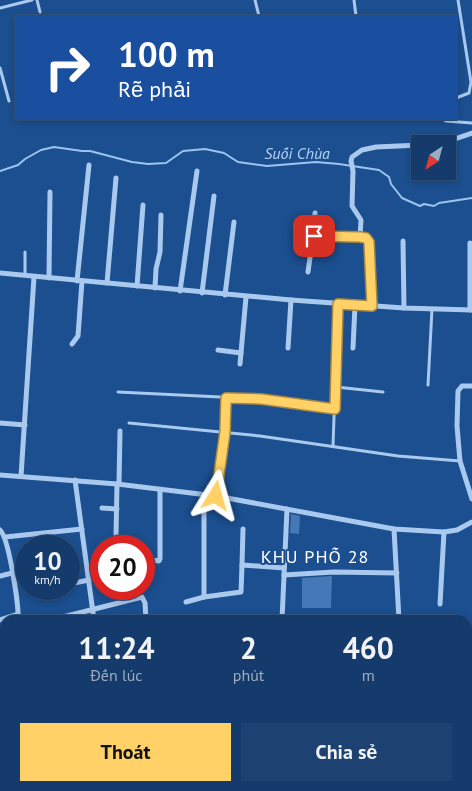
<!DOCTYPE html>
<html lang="vi">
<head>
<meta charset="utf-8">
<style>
	body { margin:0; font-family:"PT Sans",sans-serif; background:#1d4271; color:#f1f3f6; height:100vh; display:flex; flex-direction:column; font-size:19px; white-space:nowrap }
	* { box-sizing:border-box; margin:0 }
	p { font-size:16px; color:#9dadc1 }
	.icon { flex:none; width:28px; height:28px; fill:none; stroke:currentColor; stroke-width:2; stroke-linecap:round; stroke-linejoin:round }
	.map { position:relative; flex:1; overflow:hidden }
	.side { position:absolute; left:0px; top:615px; width:472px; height:176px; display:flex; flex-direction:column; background:#143b6b; border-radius:15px 15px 0 0; box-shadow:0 2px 8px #0003,0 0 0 1px #33557e }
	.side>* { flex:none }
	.banner { position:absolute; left:15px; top:15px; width:442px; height:105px; border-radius:0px; box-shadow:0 2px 8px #0003,0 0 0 1px #33557e; background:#1a4fa0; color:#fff; overflow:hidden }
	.needle { width:32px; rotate:216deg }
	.tools { position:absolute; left:411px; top:135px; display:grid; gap:10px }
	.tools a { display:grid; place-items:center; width:45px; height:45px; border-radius:0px; background:#143b6b; box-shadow:0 2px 8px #0003,0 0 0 1px #33557e; font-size:25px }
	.speed { position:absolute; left:15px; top:535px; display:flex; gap:10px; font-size:25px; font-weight:700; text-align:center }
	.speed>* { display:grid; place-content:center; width:65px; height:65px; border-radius:50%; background:#143b6b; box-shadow:0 2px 8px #0003,0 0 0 1px #33557e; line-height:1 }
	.speed small { font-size:12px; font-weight:400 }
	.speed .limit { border:8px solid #d22; background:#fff; color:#111 }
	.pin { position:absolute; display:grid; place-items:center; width:42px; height:42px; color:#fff; margin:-21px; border-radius:10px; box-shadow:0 2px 8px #0006 }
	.me { position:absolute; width:55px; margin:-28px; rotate:8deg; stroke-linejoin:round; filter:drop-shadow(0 0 4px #0008) }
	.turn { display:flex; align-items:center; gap:18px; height:105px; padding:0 20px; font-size:22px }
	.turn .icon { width:65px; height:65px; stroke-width:2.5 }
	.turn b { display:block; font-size:35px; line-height:42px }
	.eta { display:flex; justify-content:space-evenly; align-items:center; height:85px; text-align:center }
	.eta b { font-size:30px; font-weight:600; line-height:35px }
	.action { display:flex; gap:10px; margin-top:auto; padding:10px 20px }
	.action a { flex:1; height:58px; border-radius:0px; background:#ffd166; color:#111; font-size:20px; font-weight:600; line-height:58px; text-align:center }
	.action a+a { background:#1d4271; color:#f1f3f6 }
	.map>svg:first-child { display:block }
</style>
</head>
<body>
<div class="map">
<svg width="472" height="791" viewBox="0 0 472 791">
	<rect width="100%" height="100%" fill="#1b4f8f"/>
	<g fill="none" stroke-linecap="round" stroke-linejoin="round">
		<path stroke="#9cc4f0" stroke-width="2" d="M0,171L18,165L25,159L41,150L54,147L82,151H90L132,162L148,164L166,163L183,151L205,149L224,153L238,162L267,166L316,162L339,164L379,170L389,177L391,184L402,198L420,206L424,204L434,206L439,203L472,198"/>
	</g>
	<g fill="#4478b7">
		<path d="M291,514L300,516L299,534L290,533Z"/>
		<path d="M332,576L331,608H302V578Z"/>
	</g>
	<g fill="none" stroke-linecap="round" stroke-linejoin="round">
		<g stroke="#a9c9ee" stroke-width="3">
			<path d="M37,0L40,12"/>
			<path d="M255,0L259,16"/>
			<path d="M354,0L356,16"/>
			<path d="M0,8L32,0"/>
			<path d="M0,68L9,101"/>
			<path d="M456,98L469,93L471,82L458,0"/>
			<path d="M443,119L446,121L472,123"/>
			<path d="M25,252V275"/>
			<path d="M428,385L432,309"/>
			<path d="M336,387L383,392"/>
			<path d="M118,392L261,399L335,409"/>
			<path d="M129,423L260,436L398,456L460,461"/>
			<path d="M333,446L338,304"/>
			<path d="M216,496L225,432L226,398"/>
			<path d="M297,786L298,791"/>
			<path d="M381,786V791"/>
			<path d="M233,791V786"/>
		</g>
		<g stroke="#a9c9ee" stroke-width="5">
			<path d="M433,144L446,142L472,133"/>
			<path d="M313,236L315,213"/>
			<path d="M403,241L404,308"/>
			<path d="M470,243V310"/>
			<path d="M308,272L313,236L360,237"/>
			<path d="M0,273L291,300L404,308L472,310"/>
			<path d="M49,278L50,192"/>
			<path d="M77,281L89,165"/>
			<path d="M107,283L116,178"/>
			<path d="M137,286L143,205"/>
			<path d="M155,288L156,269L160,252L161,215"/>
			<path d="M180,291L197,171"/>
			<path d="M202,293L214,196"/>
			<path d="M225,295L234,222"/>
			<path d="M372,306L369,242L366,238L360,237L361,220L352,206L353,171L351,161L352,157L362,150L376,147L420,145"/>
			<path d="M72,344L78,336L82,281"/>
			<path d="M288,348L291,300"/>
			<path d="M353,348L355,305"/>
			<path d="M218,350L241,353"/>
			<path d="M240,364L246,297"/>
			<path d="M472,386H462L458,391L457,426L460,461L472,499"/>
			<path d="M0,423L25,425"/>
			<path d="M0,475L117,484L216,496L394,529L444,532L457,530L472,522"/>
			<path d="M21,476L34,277"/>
			<path d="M75,480L94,620"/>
			<path d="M119,484L120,431"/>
			<path d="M204,495V597"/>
			<path d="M102,508L117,509"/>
			<path d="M394,529L399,620"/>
			<path d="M0,530C9,538 19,606 18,620"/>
			<path d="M116,536L117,484"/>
			<path d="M5,537L82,529"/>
			<path d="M144,559L159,561L160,559V490"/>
			<path d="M242,565L243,529"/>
			<path d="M284,575L334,572L397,573"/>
			<path d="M0,576L12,573"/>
			<path d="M69,584L89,580"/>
			<path d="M186,602L204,597L241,592L242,565L284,568"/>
			<path d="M440,604L444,532"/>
			<path d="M0,620L18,614"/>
			<path d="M51,620L142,597L145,603L146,620"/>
			<path d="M282,620L287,509"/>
			<path d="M0,650L5,649"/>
			<path d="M468,745L472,744"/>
			<path d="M0,753L5,754"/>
			<path d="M33,786L34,791"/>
			<path d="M152,786L153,791"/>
			<path d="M193,791L230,786"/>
		</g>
	</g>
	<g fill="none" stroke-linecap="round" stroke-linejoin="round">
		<g stroke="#a68842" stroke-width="12">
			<path id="route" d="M216,496L225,432L226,398L261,399L335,409L338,304L372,306L369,242L366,238L360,237L314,236"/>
		</g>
		<use href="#route" stroke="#ffd166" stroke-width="9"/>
	</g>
	<g text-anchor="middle" stroke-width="4" stroke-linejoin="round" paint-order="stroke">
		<g font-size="16" font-style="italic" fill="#b5d3f5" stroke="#1b4f8f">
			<text x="297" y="159">Suối Chùa</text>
		</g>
		<g font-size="18" letter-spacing="1" fill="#fff" stroke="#1b4f8f">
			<text x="315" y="563">KHU PHỐ 28</text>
		</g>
	</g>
</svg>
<div class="tools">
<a><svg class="needle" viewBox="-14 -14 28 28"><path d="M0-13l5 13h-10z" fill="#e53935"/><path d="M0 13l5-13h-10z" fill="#9dadc1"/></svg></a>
</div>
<div class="speed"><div>10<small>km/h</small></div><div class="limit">20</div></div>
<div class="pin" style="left:314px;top:236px;background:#d93025"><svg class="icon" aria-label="arrive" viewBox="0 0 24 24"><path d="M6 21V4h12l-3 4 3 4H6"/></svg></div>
<svg class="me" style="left:216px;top:496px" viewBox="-20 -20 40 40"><path d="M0-17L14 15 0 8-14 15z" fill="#ffd166" stroke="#fff" stroke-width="4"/></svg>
<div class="banner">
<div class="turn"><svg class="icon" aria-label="right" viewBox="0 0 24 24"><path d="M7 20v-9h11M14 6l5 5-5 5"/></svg><div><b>100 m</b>Rẽ phải</div></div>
</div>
<section class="side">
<div class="eta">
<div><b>11:24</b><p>Đến lúc</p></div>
<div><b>2</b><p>phút</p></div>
<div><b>460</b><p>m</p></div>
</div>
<div class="action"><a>Thoát</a><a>Chia sẻ</a></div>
</section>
</div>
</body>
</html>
